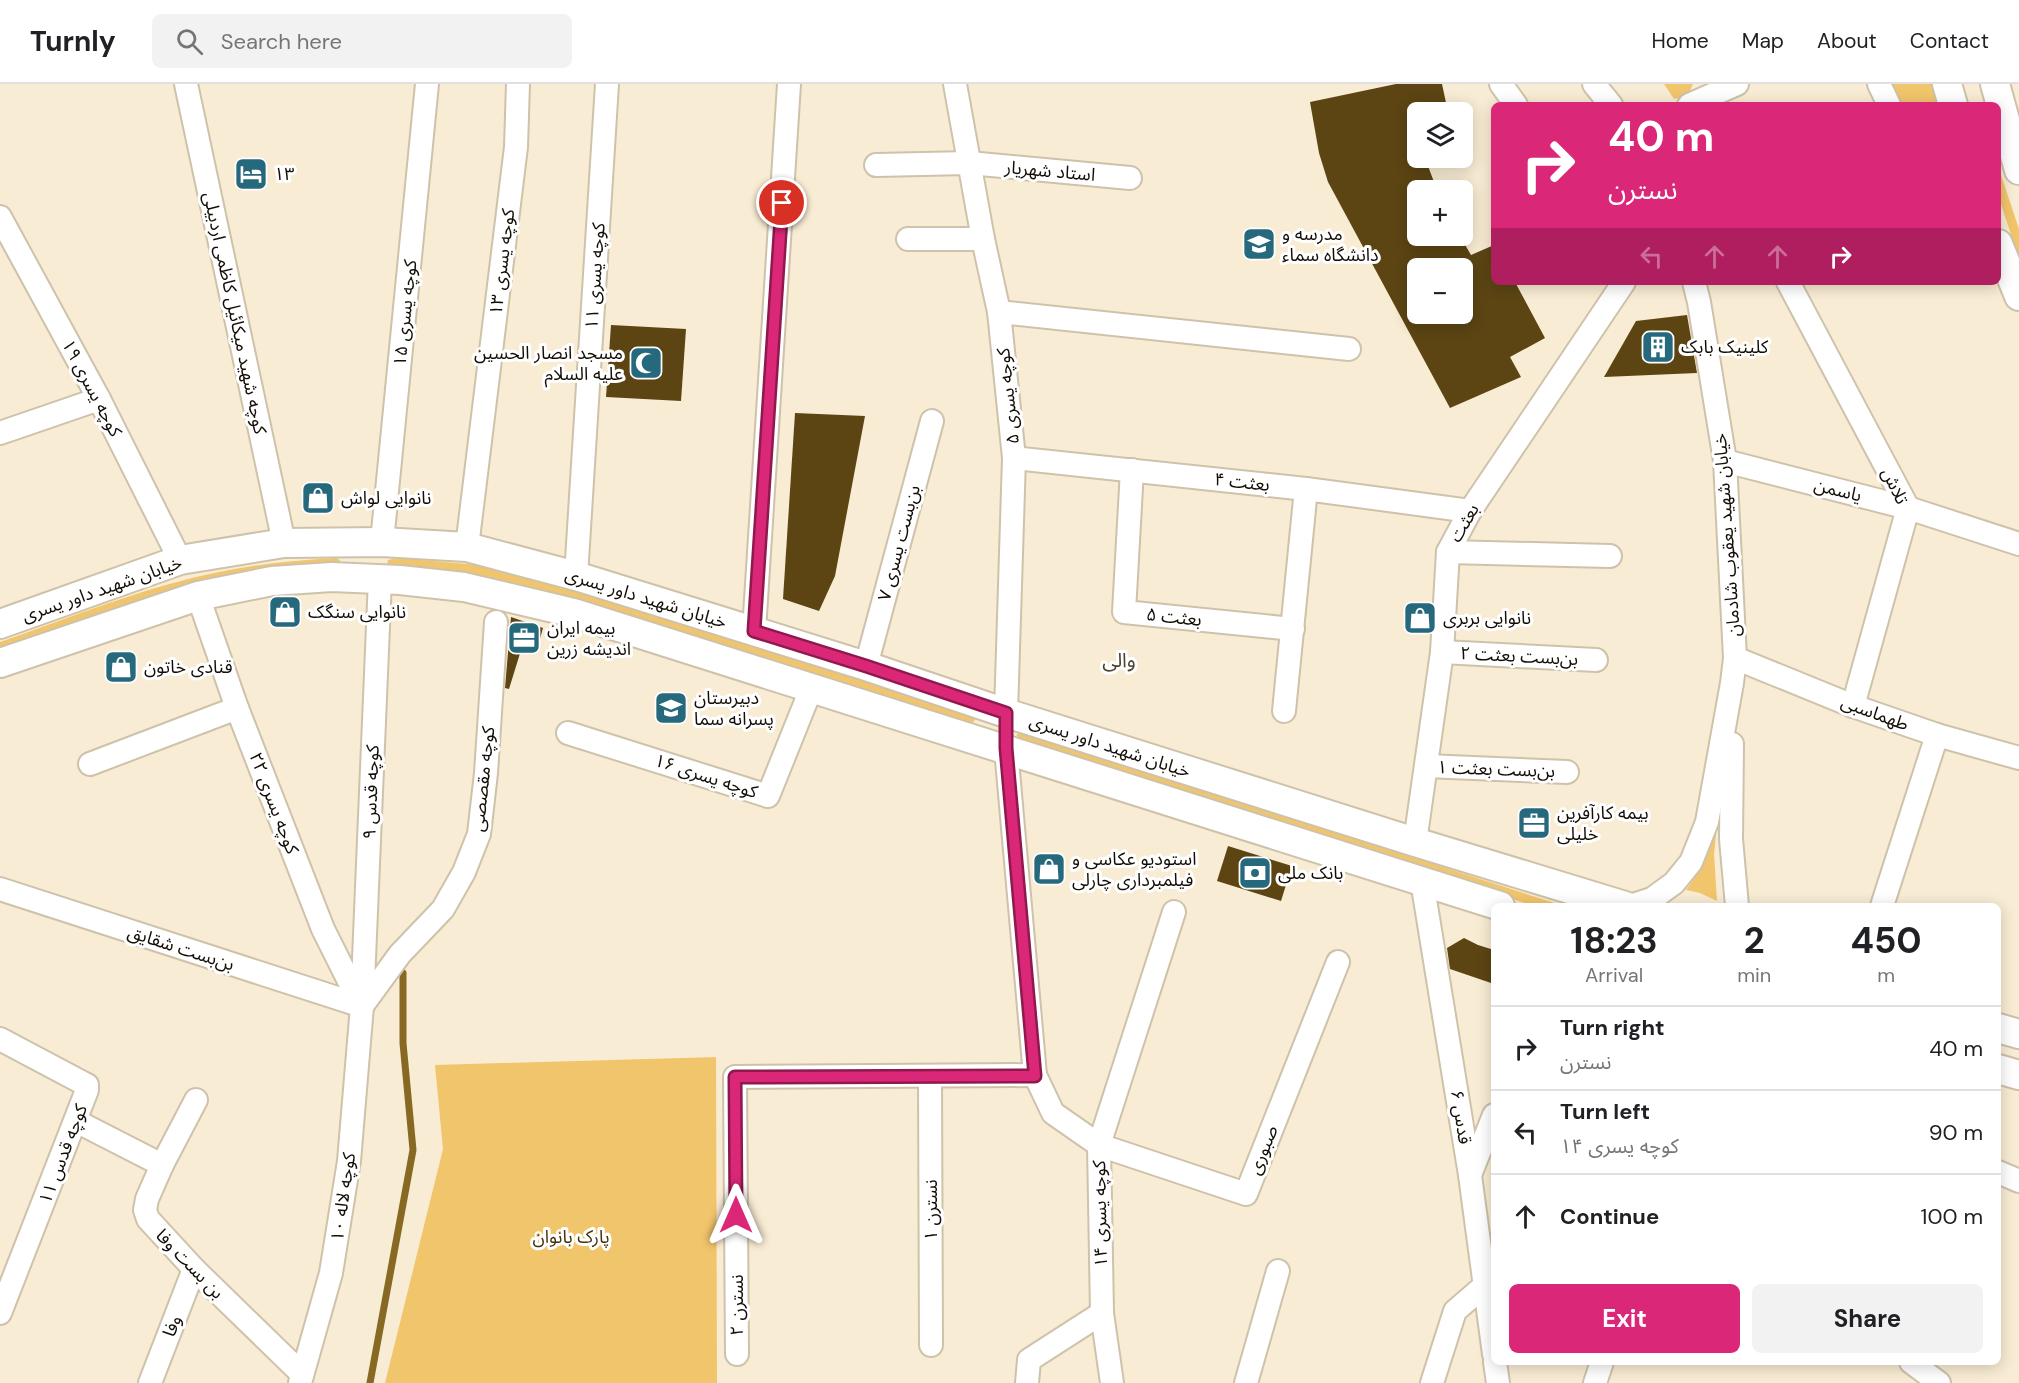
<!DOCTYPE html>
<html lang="en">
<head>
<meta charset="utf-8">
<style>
	body { margin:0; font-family:"DM Sans","Noto Sans Arabic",sans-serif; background:#f2f2f2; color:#202124; height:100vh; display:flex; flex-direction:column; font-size:22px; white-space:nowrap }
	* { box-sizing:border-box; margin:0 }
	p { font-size:20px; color:#757577 }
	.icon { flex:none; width:33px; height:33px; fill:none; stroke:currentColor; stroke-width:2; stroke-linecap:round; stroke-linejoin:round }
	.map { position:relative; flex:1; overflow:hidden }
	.details { position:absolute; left:1491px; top:819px; width:510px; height:462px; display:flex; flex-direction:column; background:#fff; border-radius:9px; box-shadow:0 3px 15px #0003 }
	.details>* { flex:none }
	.top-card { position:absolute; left:1491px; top:18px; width:510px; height:183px; border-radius:9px; box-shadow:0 3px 15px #0003; background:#db2777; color:#fff; overflow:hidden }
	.fabs { position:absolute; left:1407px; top:18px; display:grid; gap:12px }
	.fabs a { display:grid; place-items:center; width:66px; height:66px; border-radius:9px; background:#fff; box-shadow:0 3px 15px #0003; font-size:30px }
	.pin { position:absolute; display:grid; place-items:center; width:51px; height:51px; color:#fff; margin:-26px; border:3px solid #fff; border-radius:50%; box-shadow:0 2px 6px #0007 }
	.me { position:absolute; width:66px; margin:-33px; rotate:0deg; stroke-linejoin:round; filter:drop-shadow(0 0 4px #0008) }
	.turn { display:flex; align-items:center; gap:21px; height:126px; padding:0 18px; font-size:27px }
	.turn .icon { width:78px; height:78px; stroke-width:2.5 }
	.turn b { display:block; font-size:42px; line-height:51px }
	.lanes { display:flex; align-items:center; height:57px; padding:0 18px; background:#0003; justify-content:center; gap:30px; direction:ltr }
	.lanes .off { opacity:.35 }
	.eta { display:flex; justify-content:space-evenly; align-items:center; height:102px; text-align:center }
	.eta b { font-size:36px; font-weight:700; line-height:42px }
	.primary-button { display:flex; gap:12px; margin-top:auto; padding:12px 18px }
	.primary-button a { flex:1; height:69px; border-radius:9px; background:#db2777; color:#fff; font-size:24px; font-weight:700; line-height:69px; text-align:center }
	.primary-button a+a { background:#f2f2f2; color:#202124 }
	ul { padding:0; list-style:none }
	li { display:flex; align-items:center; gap:18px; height:84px; padding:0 18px; border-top:2px solid #e0e0e0 }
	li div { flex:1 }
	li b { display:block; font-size:22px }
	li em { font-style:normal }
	header { display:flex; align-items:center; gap:36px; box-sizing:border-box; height:84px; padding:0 30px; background:#fff; border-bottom:2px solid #e0e0e0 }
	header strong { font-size:28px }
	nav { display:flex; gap:33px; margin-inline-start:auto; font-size:21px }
	.search { width:420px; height:54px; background:#f2f2f2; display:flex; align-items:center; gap:15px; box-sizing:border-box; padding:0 21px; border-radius:9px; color:#757577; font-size:22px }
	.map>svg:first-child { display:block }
</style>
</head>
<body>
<header>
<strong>Turnly</strong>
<div class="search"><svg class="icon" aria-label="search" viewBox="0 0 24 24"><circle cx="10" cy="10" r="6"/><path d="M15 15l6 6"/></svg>Search here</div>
<nav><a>Home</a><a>Map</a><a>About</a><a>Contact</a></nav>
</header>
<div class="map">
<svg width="2019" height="1299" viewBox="0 0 2019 1299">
	<rect width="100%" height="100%" fill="#f9ecd4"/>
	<g fill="#f1c56b">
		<path d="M1664,0H1693L1688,11L1674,15Z"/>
		<path d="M1892,0H1932L1937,21H1901Z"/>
		<path d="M1998,82L2019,145V175L1998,111Z"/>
		<path d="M337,474L341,478L339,484L0,568V558C72,533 144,503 219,488C258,480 297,476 337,474Z"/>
		<path d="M397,474L479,481L575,505L965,628L975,634L974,638L966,639L865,609L835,596L572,514L482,492L387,481L388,476Z"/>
		<path d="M1023,648L1564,822H1534L1025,658L1016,651Z"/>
		<path d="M1719,722L1714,770L1717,817L1700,809L1686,806C1708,777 1712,757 1719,722Z"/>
		<path d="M716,973L717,1299H385L443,1065L435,981Z"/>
	</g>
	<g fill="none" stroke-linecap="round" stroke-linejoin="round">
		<path stroke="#886924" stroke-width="7" d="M370,1299L413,1066L403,959V889"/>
	</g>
	<g fill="#5c4513" fill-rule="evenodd">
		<path d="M1396,0H1442L1448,28H1418V74H1425L1437,106H1418V152H1460L1471,171L1494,161V198H1515L1545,254L1510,273L1521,293L1450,324L1328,98L1319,69L1310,18ZM1418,184H1462V230H1418Z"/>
		<path d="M1687,231L1697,289L1604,293L1636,237Z"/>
		<path d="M611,241L686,245L681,317L606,313Z"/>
		<path d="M795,329L865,332L835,492L819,527L783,515Z"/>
		<path d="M511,533L543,544L536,569L522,563L509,605L505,604Z"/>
		<path d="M1228,762L1292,782L1281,817L1217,797Z"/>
		<path d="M1464,854L1478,861L1494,866V900L1450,885L1447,864Z"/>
	</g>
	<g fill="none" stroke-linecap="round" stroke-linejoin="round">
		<g stroke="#cec2aa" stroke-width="26">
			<g id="minor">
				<path d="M186,0L284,459"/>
				<path d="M955,0L983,155L999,228L1014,374L1006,629"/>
				<path d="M1501,0L1516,21"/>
				<path d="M1594,0L1611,21"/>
				<path d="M1879,0L1889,21"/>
				<path d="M1689,21L1737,0"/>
				<path d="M876,81L969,79L1130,94"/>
				<path d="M0,133L99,315L180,476"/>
				<path d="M908,155H983"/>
				<path d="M1788,198L1908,424L1853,622"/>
				<path d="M999,228L1349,265"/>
				<path d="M0,349L99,315"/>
				<path d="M1014,374L1306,405L1470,427"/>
				<path d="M1725,377L1908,424L2019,460"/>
				<path d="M1132,386L1124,528L1293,545"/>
				<path d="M382,458L427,0"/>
				<path d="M467,463L516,63L518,0"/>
				<path d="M1448,468L1610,472"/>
				<path d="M576,492L607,0"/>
				<path d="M198,512L237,624L323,845L361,921"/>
				<path d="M754,547L789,0"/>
				<path d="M1442,568L1596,576"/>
				<path d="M1735,574L1853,622L1937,651L2019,674"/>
				<path d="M866,582L932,337"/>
				<path d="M1284,627L1306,405"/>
				<path d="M568,649L768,712L811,605"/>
				<path d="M1732,660L1731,755L1737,822"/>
				<path d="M1006,665L1035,991L1053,1029L1099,1061L1102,1229L1112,1299"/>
				<path d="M90,680L237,624"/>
				<path d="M1426,682L1567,688"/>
				<path d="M1415,758L1442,568L1448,468L1470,427L1624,198"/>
				<path d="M1422,797L1470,1091L1494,1270"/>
				<path d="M0,805L362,922"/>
				<path d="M1630,822L1652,815L1674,799L1691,778L1707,738L1732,599L1735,574L1725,377L1699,218L1694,198"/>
				<path d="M1882,822L1937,651"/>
				<path d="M1174,828L1099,1061L1246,1110L1338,878"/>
				<path d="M362,922L400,870L443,825L464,788L479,750L486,689L496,538"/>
				<path d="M0,955L83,999L87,1001V1006L0,1229"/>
				<path d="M930,992L931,1261"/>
				<path d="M196,1016L162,1081L147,1115L145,1126L148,1135L194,1185L302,1290"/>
				<path d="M76,1037L162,1081"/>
				<path d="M1998,1088L2019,1097"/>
				<path d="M1470,1091L1494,1031"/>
				<path d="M737,1270L735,993L1035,991"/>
				<path d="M1495,1278L1498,1299"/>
				<path d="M1911,1278L1939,1299"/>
				<path d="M150,1299L194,1185"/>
				<path d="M300,1299L331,1189L349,1077L362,922L380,495"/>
				<path d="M1027,1299L1029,1276L1102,1229"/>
				<path d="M1246,1299L1278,1187"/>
				<path d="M1432,1299L1455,1227L1484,1202"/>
				<path d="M1595,1299L1602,1278"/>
			</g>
		</g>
		<g stroke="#cec2aa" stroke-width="32">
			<g id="major">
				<path d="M1947,0L1953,21"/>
				<path d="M1995,0L2019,86"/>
				<path d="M1998,160L2019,212"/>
				<path d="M0,540L180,476L284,459L382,458L467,463L576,492L866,582L1006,629L1415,758L1625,822"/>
				<path d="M0,579L198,512L272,497L332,493L400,496L464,503L574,529L1500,822"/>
				<path d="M1998,944L2019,950"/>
				<path d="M1998,985L2019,991"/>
			</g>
		</g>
		<use href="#minor" stroke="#fff" stroke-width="22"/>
		<use href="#major" stroke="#fff" stroke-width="28"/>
	</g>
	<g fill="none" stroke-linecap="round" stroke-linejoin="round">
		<g stroke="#8e194d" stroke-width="15">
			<path id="route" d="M736,1131L735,993L1035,992L1006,664V629L866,582L754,547L782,119"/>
		</g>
		<use href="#route" stroke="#db2777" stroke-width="10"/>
	</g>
	<defs>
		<g id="hotel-square" transform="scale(1.725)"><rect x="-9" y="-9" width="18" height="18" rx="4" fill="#27697c" stroke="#fff"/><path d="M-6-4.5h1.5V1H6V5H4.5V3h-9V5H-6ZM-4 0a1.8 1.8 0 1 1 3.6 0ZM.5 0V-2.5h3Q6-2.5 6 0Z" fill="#fff"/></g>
		<g id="school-square" transform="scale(1.725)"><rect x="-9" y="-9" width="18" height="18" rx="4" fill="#27697c" stroke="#fff"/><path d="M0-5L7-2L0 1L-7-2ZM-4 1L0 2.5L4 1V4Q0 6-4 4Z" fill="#fff"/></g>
		<g id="building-square" transform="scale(1.725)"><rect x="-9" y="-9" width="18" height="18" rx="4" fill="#27697c" stroke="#fff"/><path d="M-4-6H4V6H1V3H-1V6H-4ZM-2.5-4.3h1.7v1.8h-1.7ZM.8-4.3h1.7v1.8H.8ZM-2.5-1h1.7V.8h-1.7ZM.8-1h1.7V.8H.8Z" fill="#fff"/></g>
		<g id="mosque-square" transform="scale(1.725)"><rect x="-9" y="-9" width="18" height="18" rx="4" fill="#27697c" stroke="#fff"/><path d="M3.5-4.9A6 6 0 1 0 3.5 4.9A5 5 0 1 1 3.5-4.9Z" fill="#fff"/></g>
		<g id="shop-square" transform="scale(1.725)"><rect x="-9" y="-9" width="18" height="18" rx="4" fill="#27697c" stroke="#fff"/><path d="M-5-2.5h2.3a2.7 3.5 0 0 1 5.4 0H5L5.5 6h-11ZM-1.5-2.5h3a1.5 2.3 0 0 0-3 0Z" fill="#fff"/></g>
		<g id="office-square" transform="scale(1.725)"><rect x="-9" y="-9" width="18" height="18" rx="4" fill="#27697c" stroke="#fff"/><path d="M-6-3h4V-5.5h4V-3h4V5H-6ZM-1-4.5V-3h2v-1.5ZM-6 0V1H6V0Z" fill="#fff"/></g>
		<g id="bank-square" transform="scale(1.725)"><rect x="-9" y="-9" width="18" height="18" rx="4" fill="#27697c" stroke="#fff"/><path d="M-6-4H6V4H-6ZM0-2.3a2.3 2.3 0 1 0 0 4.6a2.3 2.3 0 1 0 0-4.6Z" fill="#fff"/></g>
	</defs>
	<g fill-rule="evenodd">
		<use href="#hotel-square" x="251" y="90"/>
		<use href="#school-square" x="1259" y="160"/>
		<use href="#building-square" x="1658" y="263"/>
		<use href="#mosque-square" x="646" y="279"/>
		<use href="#shop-square" x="318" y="414"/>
		<use href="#shop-square" x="285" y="528"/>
		<use href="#shop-square" x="1420" y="534"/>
		<use href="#office-square" x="524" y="554"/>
		<use href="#shop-square" x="121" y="583"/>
		<use href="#school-square" x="671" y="624"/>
		<use href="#office-square" x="1534" y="739"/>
		<use href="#shop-square" x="1049" y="785"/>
		<use href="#bank-square" x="1255" y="789"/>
	</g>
	<g text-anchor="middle" stroke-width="6" stroke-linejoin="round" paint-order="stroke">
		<g font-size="18" fill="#120d06" stroke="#fff">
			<text transform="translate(1050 87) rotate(5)" y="6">استاد شهریار</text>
			<text transform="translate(502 178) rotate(-83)" y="6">کوچه یسری ۱۳</text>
			<text transform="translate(595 192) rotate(-86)" y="6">کوچه یسری ۱۱</text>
			<text transform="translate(235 229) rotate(78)" y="6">کوچه شهید میکائیل کاظمی اردبیلی</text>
			<text transform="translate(405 229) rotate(-84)" y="6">کوچه یسری ۱۵</text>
			<text transform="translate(92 304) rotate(62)" y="6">کوچه یسری ۱۹</text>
			<text transform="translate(1008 312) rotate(-96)" y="6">کوچه یسری ۵</text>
			<text transform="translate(1242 398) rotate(6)" y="6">بعثت ۴</text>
			<text transform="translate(1895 402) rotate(64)" y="6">تلاش</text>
			<text transform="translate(1838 406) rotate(14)" y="6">یاسمن</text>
			<text transform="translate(1464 439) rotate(-60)" y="6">بعثت</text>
			<text transform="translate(1727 451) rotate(-94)" y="6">خیابان شهید یعقوب شادمان</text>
			<text transform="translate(899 459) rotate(-75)" y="6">بن‌بست یسری ۷</text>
			<text transform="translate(102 505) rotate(-19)" y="6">خیابان شهید داور یسری</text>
			<text transform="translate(646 514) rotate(17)" y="6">خیابان شهید داور یسری</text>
			<text transform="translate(1174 533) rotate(6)" y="6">بعثت ۵</text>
			<text transform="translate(1519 572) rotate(3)" y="6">بن‌بست بعثت ۲</text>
			<text transform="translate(1875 629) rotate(20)" y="6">طهماسبی</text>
			<text transform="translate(1110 662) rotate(18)" y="6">خیابان شهید داور یسری</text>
			<text transform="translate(1496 685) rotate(2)" y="6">بن‌بست بعثت ۱</text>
			<text transform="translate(706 692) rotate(18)" y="6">کوچه یسری ۱۶</text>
			<text transform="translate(483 695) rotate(-84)" y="6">کوچه مقصصی</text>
			<text transform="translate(371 708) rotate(-88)" y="6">کوچه قدس ۹</text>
			<text transform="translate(274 719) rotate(69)" y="6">کوچه یسری ۲۲</text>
			<text transform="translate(181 864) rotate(18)" y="6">بن‌بست شقایق</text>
			<text transform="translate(1461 1033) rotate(81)" y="6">قدس ۶</text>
			<text transform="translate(1263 1066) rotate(-68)" y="6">صبوری</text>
			<text transform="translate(63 1070) rotate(-69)" y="6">کوچه قدس ۱۱</text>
			<text transform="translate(343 1113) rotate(-82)" y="6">کوچه لاله ۱۰</text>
			<text transform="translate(931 1126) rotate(-90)" y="6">نسترن ۱</text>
			<text transform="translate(1100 1130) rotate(-91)" y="6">کوچه یسری ۱۴</text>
			<text transform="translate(190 1180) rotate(46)" y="6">بن بست وفا</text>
			<text transform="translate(737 1221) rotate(-90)" y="6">نسترن ۲</text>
			<text transform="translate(172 1242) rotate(-69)" y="6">وفا</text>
		</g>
		<g font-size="18" fill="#120d06" stroke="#fff" text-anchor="start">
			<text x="274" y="96">۱۳</text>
			<text x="1282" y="156">مدرسه و<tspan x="1282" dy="21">دانشگاه سماء</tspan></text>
			<text x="1681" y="269">کلینیک بابک</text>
			<text x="623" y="275" text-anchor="end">مسجد انصار الحسین<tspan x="623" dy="21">علیه السلام</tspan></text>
			<text x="341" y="420">نانوایی لواش</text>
			<text x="308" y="534">نانوایی سنگک</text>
			<text x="1443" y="540">نانوایی بربری</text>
			<text x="547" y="550">بیمه ایران<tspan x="547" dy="21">اندیشه زرین</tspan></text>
			<text x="144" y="589">قنادی خاتون</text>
			<text x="694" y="620">دبیرستان<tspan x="694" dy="21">پسرانه سما</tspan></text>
			<text x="1557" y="735">بیمه کارآفرین<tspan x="1557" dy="21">خلیلی</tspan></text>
			<text x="1072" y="781">استودیو عکاسی و<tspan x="1072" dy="21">فیلمبرداری چارلی</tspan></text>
			<text x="1278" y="795">بانک ملی</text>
		</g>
		<g font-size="18" fill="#433209" stroke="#fff">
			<text x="571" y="1159">پارک بانوان</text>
		</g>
		<g font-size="20" fill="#4d422e" stroke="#fff">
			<text x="1119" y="583">والی</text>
		</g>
	</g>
</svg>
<div class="fabs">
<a><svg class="icon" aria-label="layers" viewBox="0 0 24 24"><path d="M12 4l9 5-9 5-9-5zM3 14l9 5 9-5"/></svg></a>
<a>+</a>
<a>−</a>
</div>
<div class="pin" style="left:782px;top:119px;background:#d93025"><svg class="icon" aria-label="arrive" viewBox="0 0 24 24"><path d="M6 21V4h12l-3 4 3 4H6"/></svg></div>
<svg class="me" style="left:736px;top:1131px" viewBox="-20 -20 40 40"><path d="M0-17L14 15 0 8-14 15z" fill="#db2777" stroke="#fff" stroke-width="4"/></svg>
<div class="top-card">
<div class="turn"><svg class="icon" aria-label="right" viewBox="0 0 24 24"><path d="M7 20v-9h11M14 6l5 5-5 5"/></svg><div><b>40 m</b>نسترن</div></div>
<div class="lanes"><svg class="icon off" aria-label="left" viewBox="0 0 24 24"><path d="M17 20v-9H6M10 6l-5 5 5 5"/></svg><svg class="icon off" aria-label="ahead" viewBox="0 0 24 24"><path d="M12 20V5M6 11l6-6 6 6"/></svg><svg class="icon off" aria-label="ahead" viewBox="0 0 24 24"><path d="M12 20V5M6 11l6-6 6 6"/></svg><svg class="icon" aria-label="right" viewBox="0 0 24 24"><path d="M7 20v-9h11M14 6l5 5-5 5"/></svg></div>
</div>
<section class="details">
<div class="eta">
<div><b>18:23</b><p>Arrival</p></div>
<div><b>2</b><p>min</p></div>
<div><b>450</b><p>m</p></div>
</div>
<ul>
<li><svg class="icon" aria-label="right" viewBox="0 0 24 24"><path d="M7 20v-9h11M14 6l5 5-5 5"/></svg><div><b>Turn right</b><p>نسترن</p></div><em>40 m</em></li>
<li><svg class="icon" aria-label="left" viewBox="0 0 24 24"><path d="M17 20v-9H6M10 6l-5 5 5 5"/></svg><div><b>Turn left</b><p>کوچه یسری ۱۴</p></div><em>90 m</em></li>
<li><svg class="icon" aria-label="ahead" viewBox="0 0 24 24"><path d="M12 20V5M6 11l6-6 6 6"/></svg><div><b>Continue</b></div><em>100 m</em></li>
</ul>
<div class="primary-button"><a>Exit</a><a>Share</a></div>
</section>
</div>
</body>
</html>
